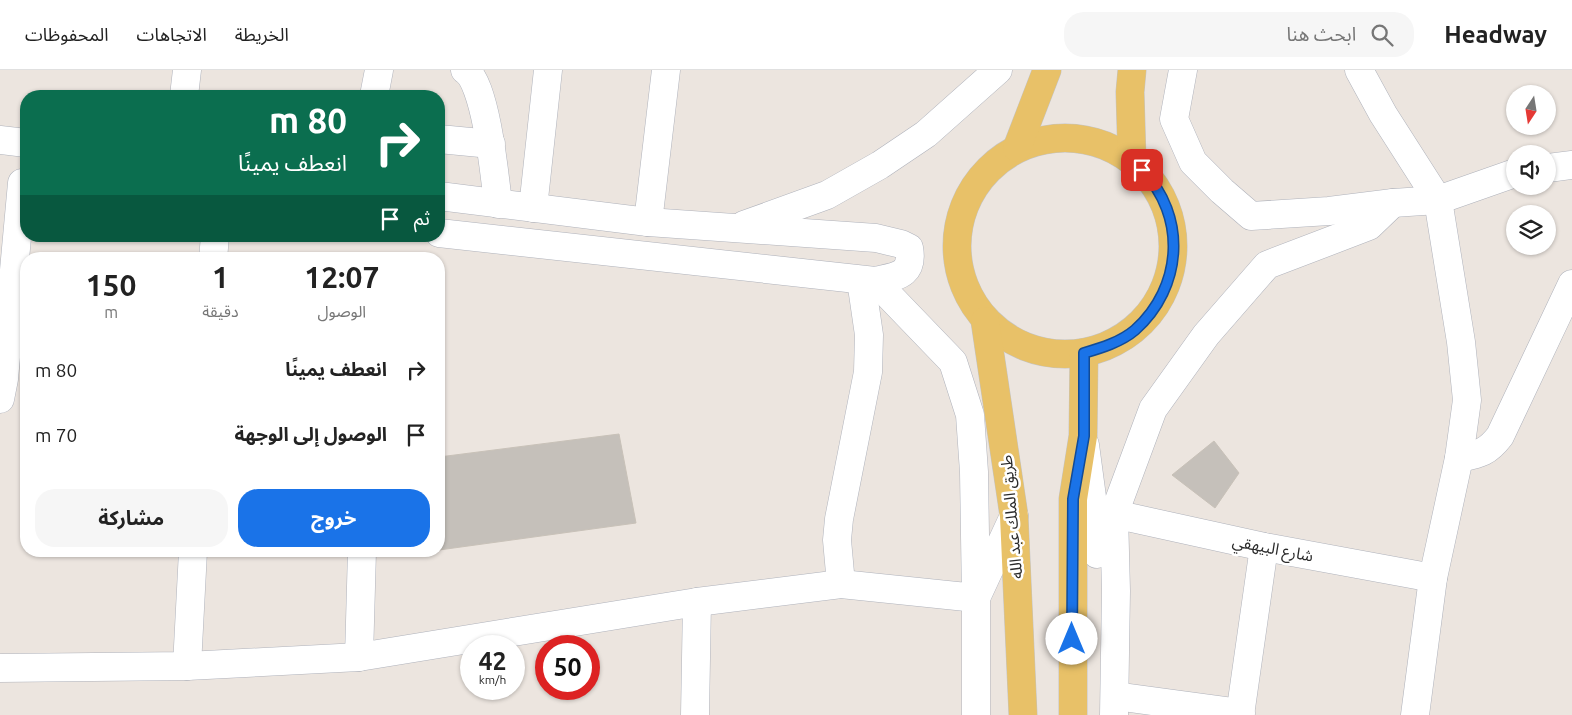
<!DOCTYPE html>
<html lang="ar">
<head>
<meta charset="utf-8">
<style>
	body { margin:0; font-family:Ubuntu,"Noto Sans Arabic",sans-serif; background:#f6f6f6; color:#222; direction:rtl; height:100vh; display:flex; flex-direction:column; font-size:19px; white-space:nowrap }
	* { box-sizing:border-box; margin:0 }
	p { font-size:16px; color:#767676 }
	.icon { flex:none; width:28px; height:28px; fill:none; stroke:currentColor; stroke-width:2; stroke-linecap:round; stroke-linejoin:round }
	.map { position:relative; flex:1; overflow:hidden; direction:ltr }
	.panel { position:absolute; left:20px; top:182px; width:425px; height:305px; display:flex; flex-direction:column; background:#fff; border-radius:20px; box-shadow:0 1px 4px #0004; direction:rtl }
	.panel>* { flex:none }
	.banner { position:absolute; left:20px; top:20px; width:425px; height:152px; border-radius:20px; box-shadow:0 1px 4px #0004; direction:rtl; background:#0b6e4f; color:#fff; overflow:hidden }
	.needle { width:32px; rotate:192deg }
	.buttons { position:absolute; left:1506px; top:15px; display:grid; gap:10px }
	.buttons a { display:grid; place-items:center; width:50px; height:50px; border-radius:50%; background:#fff; box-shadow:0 1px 4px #0004; font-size:25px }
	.speed { position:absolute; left:460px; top:565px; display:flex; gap:10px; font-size:25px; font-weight:700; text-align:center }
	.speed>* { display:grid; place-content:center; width:65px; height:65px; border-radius:50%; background:#fff; box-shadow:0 1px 4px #0004; line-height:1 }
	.speed small { font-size:12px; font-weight:400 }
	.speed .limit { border:8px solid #d22; background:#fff; color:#111 }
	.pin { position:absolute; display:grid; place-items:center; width:42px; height:42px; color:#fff; margin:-21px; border-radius:10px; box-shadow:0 2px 8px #0006 }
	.me { position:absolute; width:55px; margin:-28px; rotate:0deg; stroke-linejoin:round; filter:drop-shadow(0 0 4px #0008) }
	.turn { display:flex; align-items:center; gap:18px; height:105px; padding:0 15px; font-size:22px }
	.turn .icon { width:65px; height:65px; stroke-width:2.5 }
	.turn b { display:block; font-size:35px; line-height:42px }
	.then { display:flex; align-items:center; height:48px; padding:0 15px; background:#0003; gap:10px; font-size:19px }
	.eta { display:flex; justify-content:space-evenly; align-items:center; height:85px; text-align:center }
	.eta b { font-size:30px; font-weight:700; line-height:35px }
	.action { display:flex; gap:10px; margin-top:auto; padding:10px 15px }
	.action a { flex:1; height:58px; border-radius:20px; background:#1a73e8; color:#fff; font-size:20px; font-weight:700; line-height:58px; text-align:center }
	.action a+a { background:#f6f6f6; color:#222 }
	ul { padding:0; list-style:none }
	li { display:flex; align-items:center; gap:15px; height:65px; padding:0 15px }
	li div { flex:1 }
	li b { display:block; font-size:19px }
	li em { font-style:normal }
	header { display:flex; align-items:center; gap:30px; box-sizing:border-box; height:70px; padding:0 25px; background:#fff; border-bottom:1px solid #e0e0e0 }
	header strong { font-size:24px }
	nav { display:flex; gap:28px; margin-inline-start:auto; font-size:18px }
	.search { width:350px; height:45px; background:#f6f6f6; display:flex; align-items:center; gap:12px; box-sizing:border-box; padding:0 18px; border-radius:20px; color:#767676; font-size:19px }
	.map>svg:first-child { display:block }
</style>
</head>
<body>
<header>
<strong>Headway</strong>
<div class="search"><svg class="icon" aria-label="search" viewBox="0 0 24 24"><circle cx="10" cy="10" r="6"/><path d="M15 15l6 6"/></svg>ابحث هنا</div>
<nav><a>الخريطة</a><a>الاتجاهات</a><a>المحفوظات</a></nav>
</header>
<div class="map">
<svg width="1572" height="645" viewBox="0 0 1572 645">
	<rect width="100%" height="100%" fill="#ece5df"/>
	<g fill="#c5c0ba" stroke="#c8c1b8">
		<path d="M619,364L636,453L439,480V387Z"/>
		<path d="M1214,371L1239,403L1215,438L1172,405Z"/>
		<path d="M399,481H430L400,485Z"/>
	</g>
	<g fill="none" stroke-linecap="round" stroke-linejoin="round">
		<g stroke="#afb2bb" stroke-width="29">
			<g id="minor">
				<path d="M465,0C486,13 495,108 498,134"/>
				<path d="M1183,0L1174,49L1193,92L1222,121L1251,146L1329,141L1393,133L1438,130L1515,103"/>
				<path d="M1359,0L1383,44L1438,130L1461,272L1467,330L1459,388L1433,508L1415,645"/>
				<path d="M184,26L187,0"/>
				<path d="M374,26L379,0"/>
				<path d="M439,69L491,74"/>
				<path d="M0,70L26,73"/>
				<path d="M1548,98L1572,95"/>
				<path d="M439,126L648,152L876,168L901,174L909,178C914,206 896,206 875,211L439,163"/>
				<path d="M533,138L548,0"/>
				<path d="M648,152L666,0"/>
				<path d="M744,155L827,125L880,95L926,64L998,0"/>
				<path d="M213,189L215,166"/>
				<path d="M0,329L4,309L22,113"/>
				<path d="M1085,375L1096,457L1097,484"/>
				<path d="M1459,388C1479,384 1487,383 1500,366L1572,214"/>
				<path d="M1114,444L1264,477L1433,508"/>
				<path d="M841,514L837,470L839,449L868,302L869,265L861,210"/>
				<path d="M359,587L362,481"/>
				<path d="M187,596L193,481"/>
				<path d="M0,598L187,596L359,587L697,532L841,514L976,528L974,402L970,345L953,292L875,211"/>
				<path d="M1115,626L1241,643"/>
				<path d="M695,645L697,532"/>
				<path d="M976,645V528L1014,446"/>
				<path d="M1114,645L1116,521L1114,444L1153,339L1206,265L1267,195L1369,156L1393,133"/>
				<path d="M1240,645L1264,477"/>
			</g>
		</g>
		<g stroke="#c4c4c4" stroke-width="29">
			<g id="major">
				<circle cx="1065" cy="176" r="108"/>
				<path d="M1017,78L1047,0"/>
				<path d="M1132,90L1130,22L1132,0"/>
				<path d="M985,251L1014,446L1023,645"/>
				<path d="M1073,645V429L1083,366L1084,283"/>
			</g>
		</g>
		<use href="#minor" stroke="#fff" stroke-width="28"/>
		<use href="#major" stroke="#e8c168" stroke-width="28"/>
	</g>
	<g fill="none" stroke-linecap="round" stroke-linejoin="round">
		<g stroke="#114b97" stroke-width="12">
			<path id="route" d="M1072,569L1073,429L1084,366V283C1101,278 1121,272 1135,260C1183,217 1187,146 1142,100"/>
		</g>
		<use href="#route" stroke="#1a73e8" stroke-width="9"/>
	</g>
	<g text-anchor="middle" stroke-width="5" stroke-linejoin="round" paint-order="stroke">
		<g font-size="16" fill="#2b2b2b" stroke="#fff">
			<text transform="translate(1011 447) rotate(-95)" y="6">طريق الملك عبد الله</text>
			<text transform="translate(1273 478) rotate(11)" y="6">شارع البيهقي</text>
		</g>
	</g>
</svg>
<div class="buttons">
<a><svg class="needle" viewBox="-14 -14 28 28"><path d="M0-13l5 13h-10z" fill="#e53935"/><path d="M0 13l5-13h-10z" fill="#767676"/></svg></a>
<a><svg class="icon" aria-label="sound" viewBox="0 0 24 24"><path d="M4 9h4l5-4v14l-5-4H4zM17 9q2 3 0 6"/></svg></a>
<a><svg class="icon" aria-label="layers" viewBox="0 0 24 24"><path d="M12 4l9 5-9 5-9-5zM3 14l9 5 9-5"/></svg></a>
</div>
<div class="speed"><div>42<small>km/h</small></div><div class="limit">50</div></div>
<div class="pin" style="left:1142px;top:100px;background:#d93025"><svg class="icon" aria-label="arrive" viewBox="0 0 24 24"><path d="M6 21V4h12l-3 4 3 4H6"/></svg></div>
<svg class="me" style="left:1072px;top:569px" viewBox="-20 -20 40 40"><circle r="19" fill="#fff"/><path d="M0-13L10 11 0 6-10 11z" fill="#1a73e8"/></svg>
<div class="banner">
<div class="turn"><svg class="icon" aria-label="right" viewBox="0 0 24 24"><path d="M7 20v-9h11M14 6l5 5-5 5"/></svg><div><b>80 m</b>انعطف يمينًا</div></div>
<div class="then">ثم<svg class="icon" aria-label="arrive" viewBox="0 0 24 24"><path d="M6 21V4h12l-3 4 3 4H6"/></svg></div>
</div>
<section class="panel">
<div class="eta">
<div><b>12:07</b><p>الوصول</p></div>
<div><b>1</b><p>دقيقة</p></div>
<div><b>150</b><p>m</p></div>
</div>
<ul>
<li><svg class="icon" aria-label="right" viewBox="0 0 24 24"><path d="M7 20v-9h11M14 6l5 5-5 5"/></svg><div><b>انعطف يمينًا</b></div><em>80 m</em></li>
<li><svg class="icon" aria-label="arrive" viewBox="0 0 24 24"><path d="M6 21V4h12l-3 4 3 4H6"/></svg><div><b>الوصول إلى الوجهة</b></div><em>70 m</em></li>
</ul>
<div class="action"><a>خروج</a><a>مشاركة</a></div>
</section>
</div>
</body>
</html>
